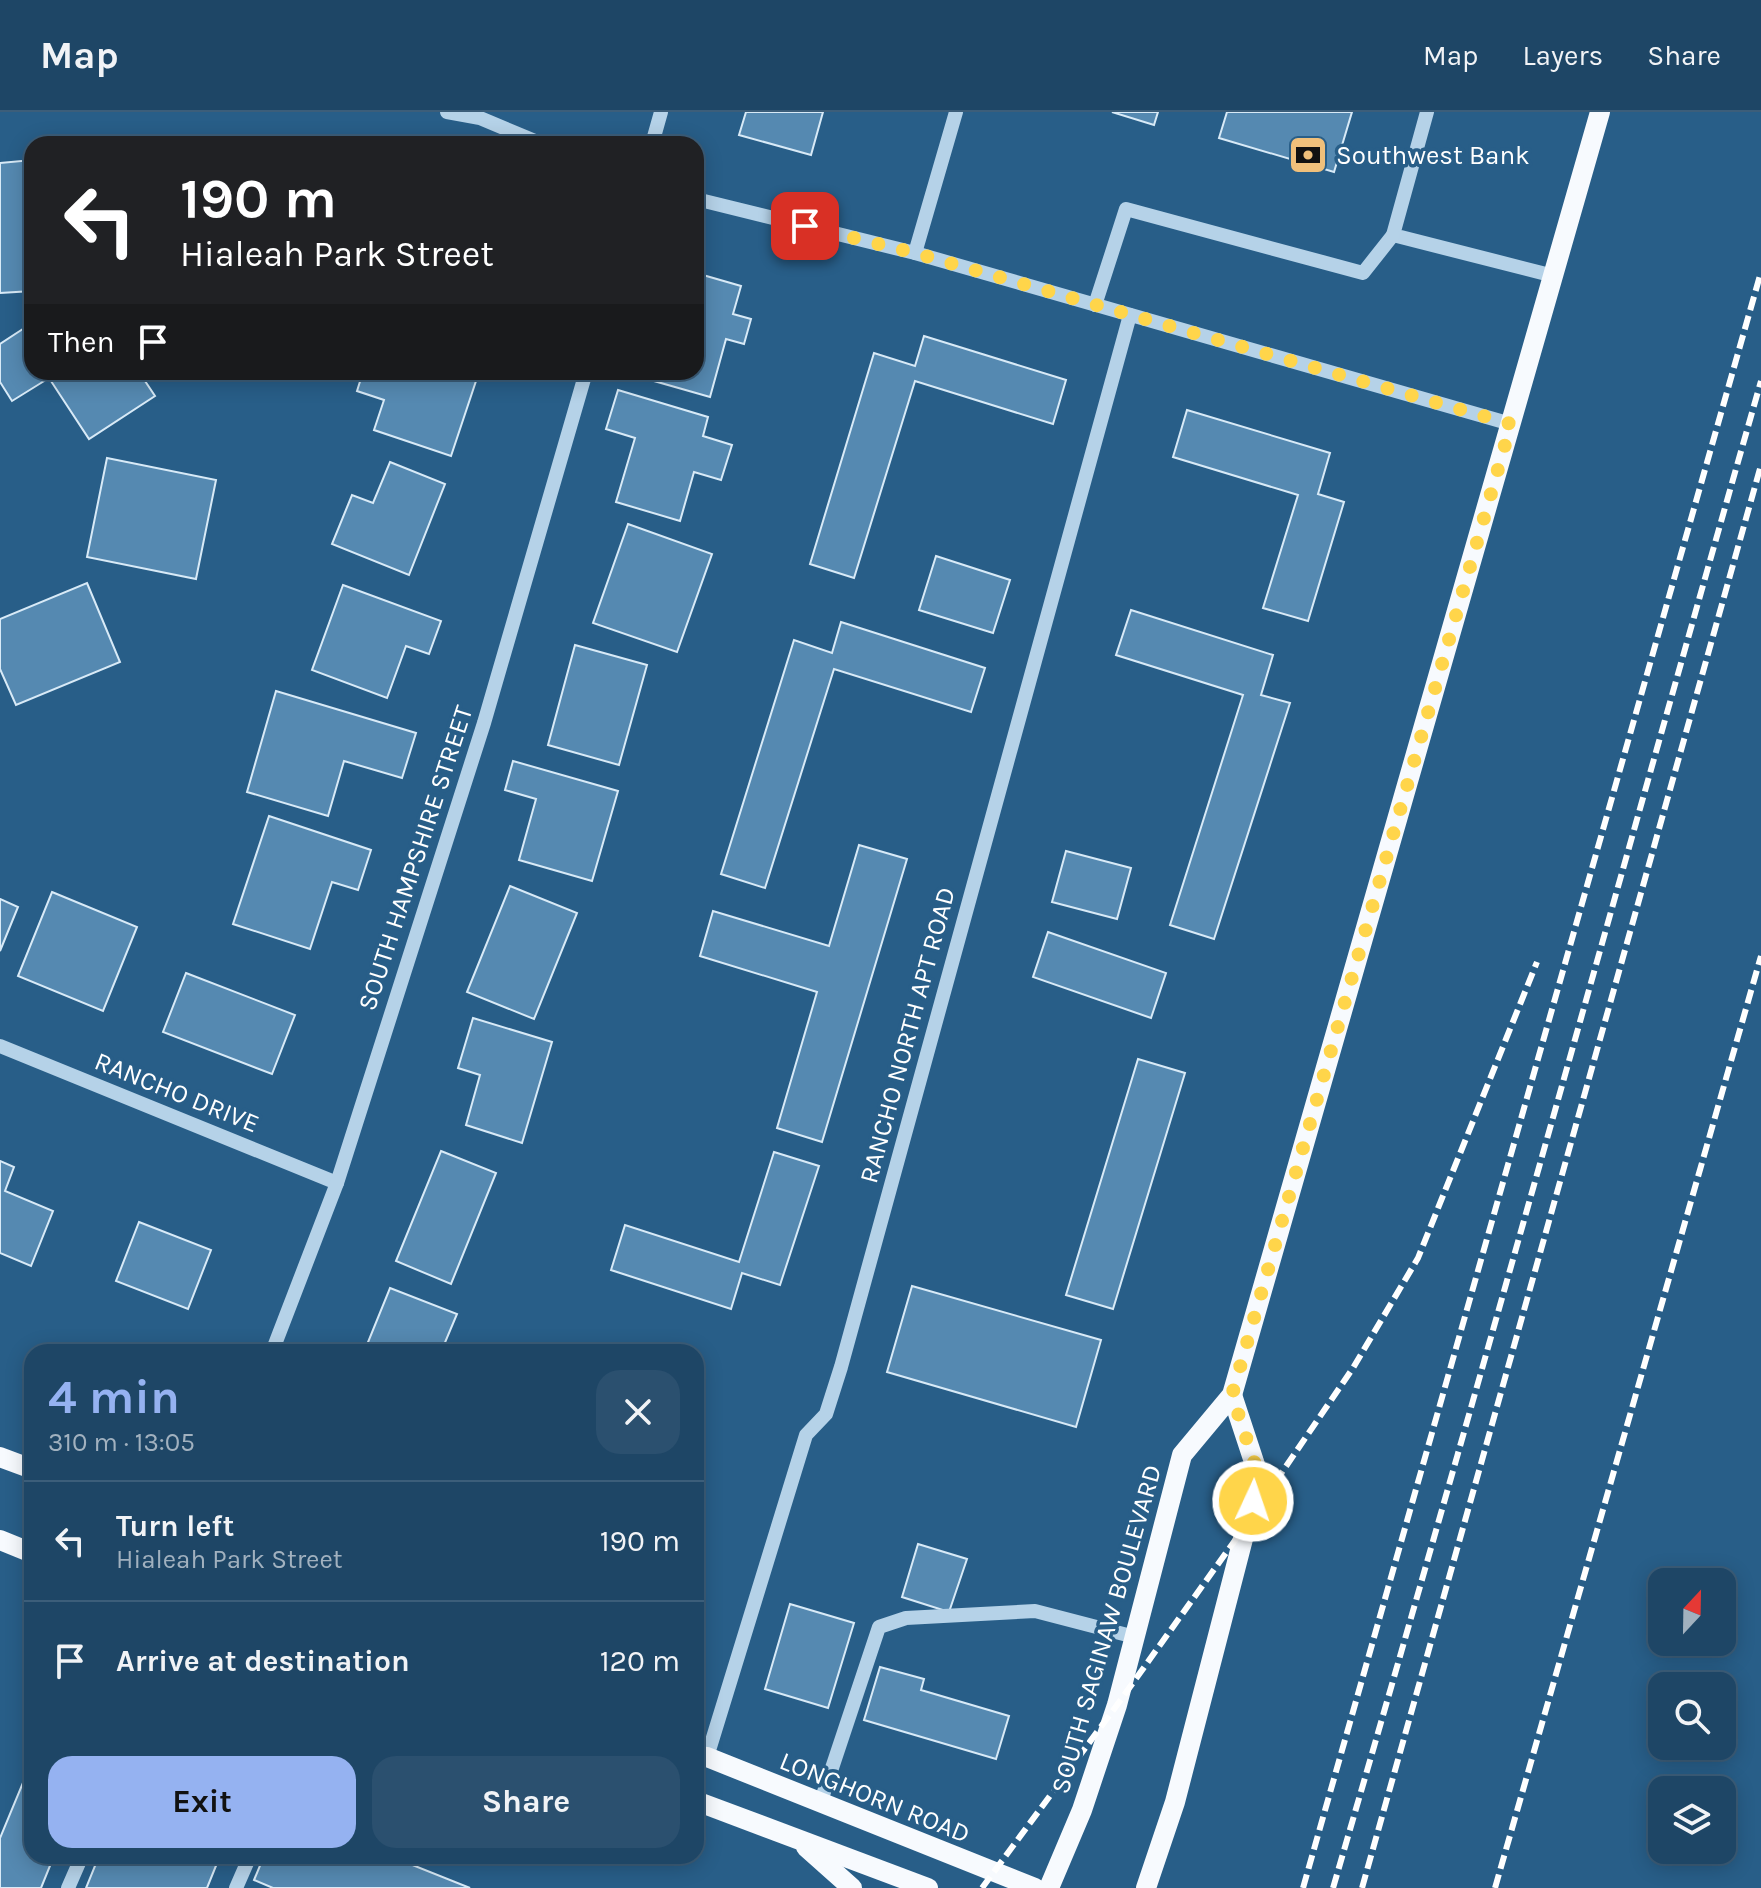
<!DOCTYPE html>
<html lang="en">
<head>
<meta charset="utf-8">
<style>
	body { margin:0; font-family:Karla,sans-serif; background:#2b506f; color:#f1f3f6; height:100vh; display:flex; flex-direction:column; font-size:30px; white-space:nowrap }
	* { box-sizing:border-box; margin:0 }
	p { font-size:26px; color:#a1b1bf }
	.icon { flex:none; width:44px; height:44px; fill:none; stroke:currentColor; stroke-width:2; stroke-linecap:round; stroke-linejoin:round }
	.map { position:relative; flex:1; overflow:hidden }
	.side { position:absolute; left:24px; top:1232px; width:680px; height:520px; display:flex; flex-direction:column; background:#1e4666; border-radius:24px; box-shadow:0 4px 20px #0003,0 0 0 2px #3c5e7a }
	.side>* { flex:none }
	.hud { position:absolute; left:24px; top:24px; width:680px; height:244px; border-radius:24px; box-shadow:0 4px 20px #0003,0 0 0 2px #3c5e7a; background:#202124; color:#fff; overflow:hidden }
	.needle { width:52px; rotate:22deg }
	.fabs { position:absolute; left:1648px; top:1456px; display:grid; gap:16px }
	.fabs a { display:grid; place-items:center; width:88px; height:88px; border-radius:16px; background:#1e4666; box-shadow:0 4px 20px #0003,0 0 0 2px #3c5e7a; font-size:40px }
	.pin { position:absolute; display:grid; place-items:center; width:68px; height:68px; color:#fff; margin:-34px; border-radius:16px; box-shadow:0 4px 12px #0006 }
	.me { position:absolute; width:88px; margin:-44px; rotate:3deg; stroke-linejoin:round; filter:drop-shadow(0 0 6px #0008) }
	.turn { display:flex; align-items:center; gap:28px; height:168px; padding:0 24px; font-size:36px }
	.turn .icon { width:104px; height:104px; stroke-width:2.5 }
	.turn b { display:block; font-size:56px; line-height:68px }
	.then { display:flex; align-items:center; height:76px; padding:0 24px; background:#0003; gap:16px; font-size:30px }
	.round { display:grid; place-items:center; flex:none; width:84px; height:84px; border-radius:24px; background:#2b506f }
	.summary { display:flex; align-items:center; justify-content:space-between; height:136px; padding:0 24px }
	h1 { font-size:48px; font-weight:700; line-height:60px; color:#95b2f1 }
	.action { display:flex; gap:16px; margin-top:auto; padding:16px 24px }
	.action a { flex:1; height:92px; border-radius:24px; background:#95b2f1; color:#111; font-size:32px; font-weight:700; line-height:92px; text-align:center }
	.action a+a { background:#2b506f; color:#f1f3f6 }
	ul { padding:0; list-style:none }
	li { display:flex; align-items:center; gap:24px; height:120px; padding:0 24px; border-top:2px solid #3c5e7a }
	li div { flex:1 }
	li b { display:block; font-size:30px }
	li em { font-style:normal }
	header { display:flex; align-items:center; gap:48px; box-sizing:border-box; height:112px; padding:0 40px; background:#1e4666; border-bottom:2px solid #3c5e7a }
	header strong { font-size:38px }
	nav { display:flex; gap:44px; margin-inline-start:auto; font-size:28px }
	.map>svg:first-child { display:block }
</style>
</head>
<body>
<header>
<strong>Map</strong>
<nav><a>Map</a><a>Layers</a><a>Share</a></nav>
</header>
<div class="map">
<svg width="1761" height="1776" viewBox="0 0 1761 1776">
	<rect width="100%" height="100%" fill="#285e88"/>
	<g fill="#5589b1" stroke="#d8eaf7" stroke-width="2">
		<path d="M746,0H823L811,43L739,23Z"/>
		<path d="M1112,0H1158L1154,13Z"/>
		<path d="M1227,0H1352L1334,60L1219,26Z"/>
		<path d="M32,48V179L0,181V51Z"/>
		<path d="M696,161L741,174L733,202L751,207L744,232L726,227L710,285L654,269L657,260H696Z"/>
		<path d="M32,211V260H139L155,284L89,327L49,266L12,289L0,270V232Z"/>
		<path d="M924,224L1066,268L1053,312L915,269L854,466L810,452L874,241L915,254Z"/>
		<path d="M363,260H479L451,344L374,318L384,288L357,279Z"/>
		<path d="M618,278L708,305L703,324L732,333L721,368L694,360L680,409L616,390L635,326L606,317Z"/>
		<path d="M1187,298L1330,341L1318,382L1344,390L1308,509L1263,496L1298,383L1173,345Z"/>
		<path d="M107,346L216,368L196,467L87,445Z"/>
		<path d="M390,350L445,372L409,463L332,432L352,383L373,391Z"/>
		<path d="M628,412L712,442L677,540L593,511Z"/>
		<path d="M936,444L1010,468L993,521L919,498Z"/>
		<path d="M87,471L120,550L16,593L0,557V507Z"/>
		<path d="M343,473L441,509L429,542L406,534L387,586L312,558Z"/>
		<path d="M1131,498L1273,543L1261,583L1290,591L1214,827L1170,813L1243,583L1116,543Z"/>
		<path d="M841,510L985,556L971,600L834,557L765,776L721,762L794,528L832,541Z"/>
		<path d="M575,533L647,553L619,653L548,633Z"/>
		<path d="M276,579L416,621L402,666L344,649L328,704L247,680Z"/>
		<path d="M513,649L618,679L592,769L519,748L536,687L505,678Z"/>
		<path d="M269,704L371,738L358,778L332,770L310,837L233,812Z"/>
		<path d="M859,733L907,747L822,1030L777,1016L817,880L700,844L713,799L829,834Z"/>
		<path d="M1066,739L1131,756L1117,807L1052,790Z"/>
		<path d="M510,774L577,801L534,907L467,880Z"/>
		<path d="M52,780L137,815L103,899L18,864Z"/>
		<path d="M0,787L18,795L0,839Z"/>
		<path d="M1048,820L1166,861L1151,906L1033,865Z"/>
		<path d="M186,861L295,903L272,962L163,920Z"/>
		<path d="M473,906L552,930L522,1031L466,1013L480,963L458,956Z"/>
		<path d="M1138,947L1185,961L1113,1197L1066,1183Z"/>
		<path d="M441,1039L496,1061L451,1172L396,1149Z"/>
		<path d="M774,1040L819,1054L780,1173L742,1161L731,1197L611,1158L625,1113L739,1150Z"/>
		<path d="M0,1049L14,1055L5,1079L53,1099L31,1154L0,1141Z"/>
		<path d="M139,1110L211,1138L188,1197L116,1169Z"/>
		<path d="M912,1174L1101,1228L1076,1315L887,1260Z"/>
		<path d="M390,1176L457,1202L441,1240H364Z"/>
		<path d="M918,1432L967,1447L949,1500L902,1485Z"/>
		<path d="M790,1492L854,1511L828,1596L765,1577Z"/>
		<path d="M880,1555L924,1567L921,1578L1009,1604L996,1647L864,1608Z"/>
		<path d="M32,1649V1744H54L41,1776H0V1726Z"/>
		<path d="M99,1744H220L207,1776H86Z"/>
		<path d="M264,1744H390L470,1776H273L254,1768Z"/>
	</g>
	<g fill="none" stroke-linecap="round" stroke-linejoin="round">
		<g stroke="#b5d2e8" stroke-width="14">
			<path d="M447,0L480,6L542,32"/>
			<path d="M1427,0L1393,123L1554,164"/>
			<path d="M652,32L661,0"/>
			<path d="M696,87L915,141L1511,312"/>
			<path d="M915,141L956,0"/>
			<path d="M1095,193L1126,97L1363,161L1393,123"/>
			<path d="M0,934L337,1071"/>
			<path d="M272,1240L337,1071L484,611L586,260"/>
			<path d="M707,1645L806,1323L826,1302L841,1255L1130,203"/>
			<path d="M820,1692L879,1515L906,1506L1035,1499L1135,1525"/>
			<path d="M68,1776L82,1744"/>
			<path d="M236,1776L250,1744"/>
		</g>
		<g stroke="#f7fafe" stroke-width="20">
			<path d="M0,1345L32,1357"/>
			<path d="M0,1428L32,1441"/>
			<path d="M696,1644L707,1645L1035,1776"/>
			<path d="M696,1689L928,1776"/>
			<path d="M806,1735L852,1776"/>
			<path d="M1049,1776L1082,1698L1117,1593L1182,1343L1232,1283L1600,0"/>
			<path d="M1146,1776L1175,1690L1259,1365L1232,1283"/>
		</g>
		<g stroke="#fff" stroke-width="6" stroke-dasharray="14 6" stroke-linecap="butt">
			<path d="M982,1776L1117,1593L1246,1413L1353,1256L1418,1146L1537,850"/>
			<path d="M1303,1776L1761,160"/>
			<path d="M1333,1776C1479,1275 1618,771 1761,269"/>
			<path d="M1362,1776L1761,353"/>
			<path d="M1495,1776L1761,844"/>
		</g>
	</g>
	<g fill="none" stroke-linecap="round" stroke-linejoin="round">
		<path stroke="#ffd54a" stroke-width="14" stroke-dasharray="0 25.2" d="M805,114L915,141L1511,312L1232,1283L1259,1365L1253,1389"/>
	</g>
	<defs>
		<g id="bank-square" transform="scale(2)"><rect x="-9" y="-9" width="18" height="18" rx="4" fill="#f0c07b" stroke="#285e88"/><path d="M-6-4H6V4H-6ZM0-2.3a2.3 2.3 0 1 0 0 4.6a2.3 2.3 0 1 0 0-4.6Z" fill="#111"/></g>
	</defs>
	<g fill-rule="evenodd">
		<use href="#bank-square" x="1308" y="43"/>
	</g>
	<g text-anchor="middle" stroke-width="7" stroke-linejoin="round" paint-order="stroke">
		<g font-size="26" fill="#fff" stroke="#285e88" text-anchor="start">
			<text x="1336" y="52">Southwest Bank</text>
		</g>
		<g font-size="26" fill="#fff" stroke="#285e88">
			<text transform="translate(415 746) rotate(-72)" y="9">SOUTH HAMPSHIRE STREET</text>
			<text transform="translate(907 923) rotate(-75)" y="9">RANCHO NORTH APT ROAD</text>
			<text transform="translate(177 980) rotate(22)" y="9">RANCHO DRIVE</text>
			<text transform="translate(1106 1517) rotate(-74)" y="9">SOUTH SAGINAW BOULEVARD</text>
			<text transform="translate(875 1685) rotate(22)" y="9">LONGHORN ROAD</text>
		</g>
	</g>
</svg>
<div class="fabs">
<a><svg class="needle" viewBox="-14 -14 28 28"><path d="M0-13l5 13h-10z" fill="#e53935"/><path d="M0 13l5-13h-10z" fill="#a1b1bf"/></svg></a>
<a><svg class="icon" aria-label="search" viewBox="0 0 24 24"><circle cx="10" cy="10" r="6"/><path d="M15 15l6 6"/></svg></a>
<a><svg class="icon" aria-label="layers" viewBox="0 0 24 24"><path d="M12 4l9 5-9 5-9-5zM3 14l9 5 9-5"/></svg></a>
</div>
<div class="pin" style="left:805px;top:114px;background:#d93025"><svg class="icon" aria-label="arrive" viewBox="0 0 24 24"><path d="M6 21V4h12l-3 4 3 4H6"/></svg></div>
<svg class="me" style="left:1253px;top:1389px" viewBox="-20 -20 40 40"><circle r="17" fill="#ffd54a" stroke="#fff" stroke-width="3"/><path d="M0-11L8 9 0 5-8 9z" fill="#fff"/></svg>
<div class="hud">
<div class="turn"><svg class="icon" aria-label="left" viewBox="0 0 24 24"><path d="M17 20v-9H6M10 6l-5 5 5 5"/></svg><div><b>190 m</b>Hialeah Park Street</div></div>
<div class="then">Then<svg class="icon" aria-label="arrive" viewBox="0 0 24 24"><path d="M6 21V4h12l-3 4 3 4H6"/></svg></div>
</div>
<section class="side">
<div class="summary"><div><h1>4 min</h1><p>310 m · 13:05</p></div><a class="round"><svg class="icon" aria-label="close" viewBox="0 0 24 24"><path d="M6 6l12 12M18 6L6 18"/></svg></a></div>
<ul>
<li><svg class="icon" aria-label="left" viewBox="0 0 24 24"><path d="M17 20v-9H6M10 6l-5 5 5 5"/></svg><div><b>Turn left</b><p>Hialeah Park Street</p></div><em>190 m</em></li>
<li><svg class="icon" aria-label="arrive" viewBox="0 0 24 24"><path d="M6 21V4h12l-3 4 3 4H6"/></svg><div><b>Arrive at destination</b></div><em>120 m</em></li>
</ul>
<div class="action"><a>Exit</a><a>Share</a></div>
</section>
</div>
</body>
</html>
